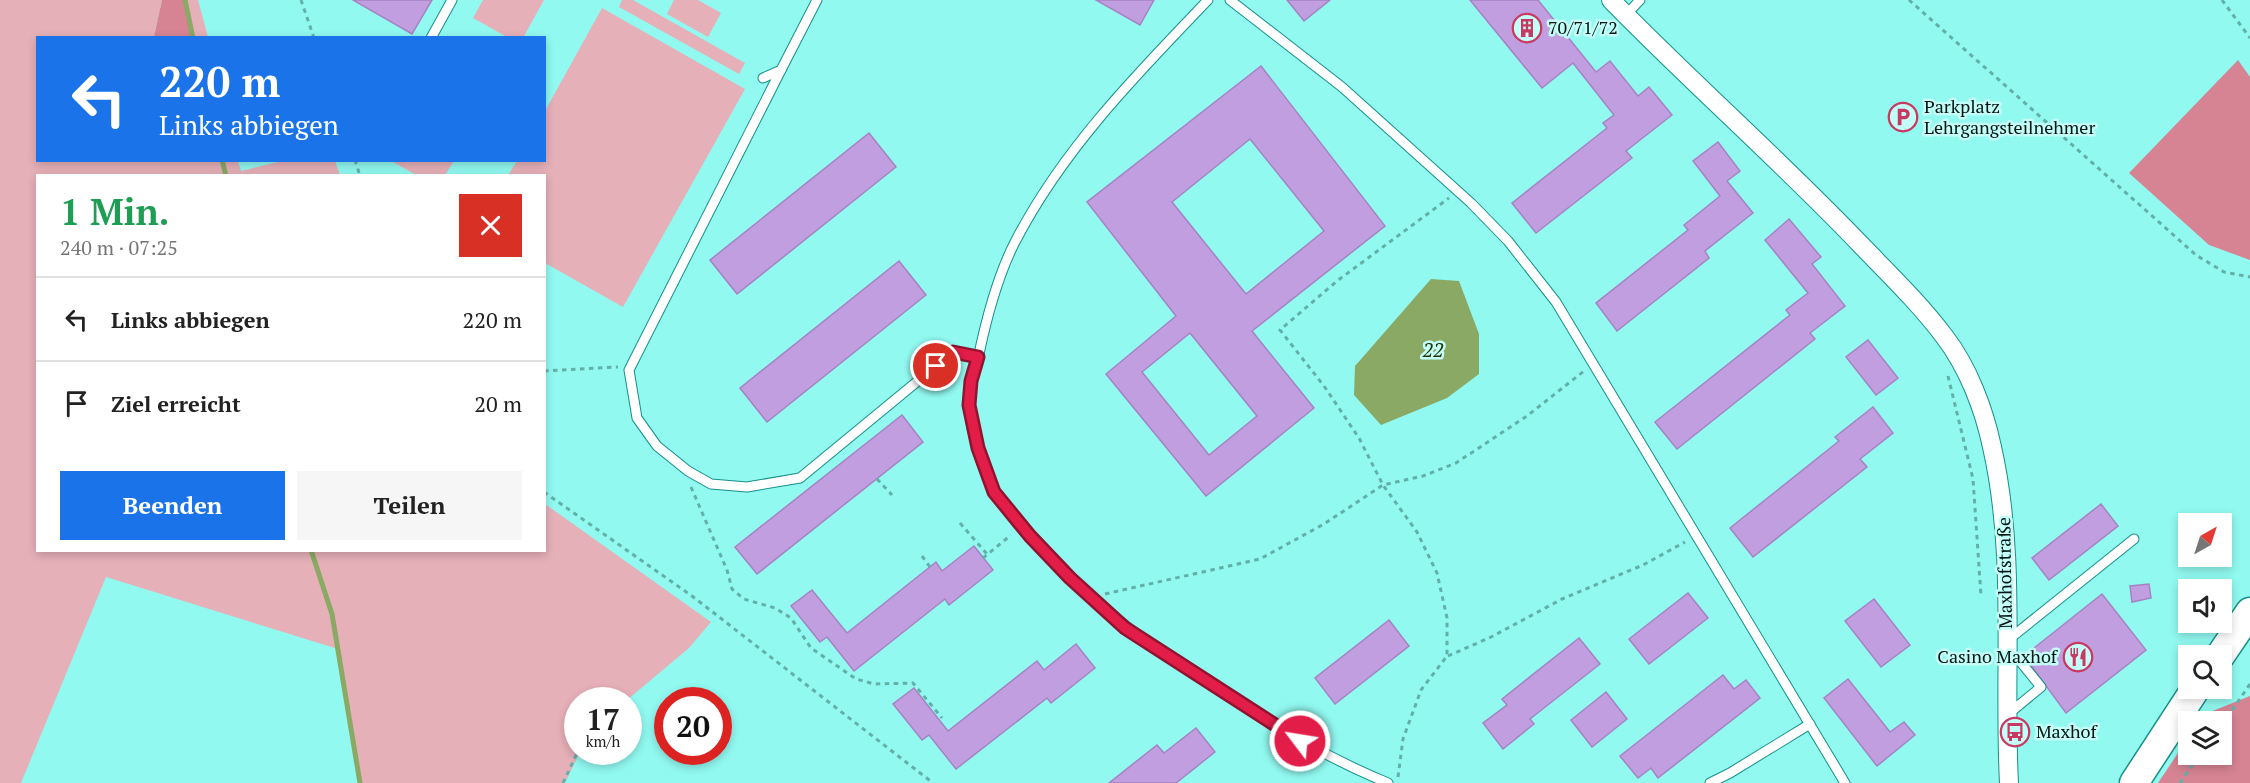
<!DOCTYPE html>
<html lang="de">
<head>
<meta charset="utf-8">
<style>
	body { margin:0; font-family:"PT Serif",serif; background:#f6f6f6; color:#222; height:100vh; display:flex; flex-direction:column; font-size:22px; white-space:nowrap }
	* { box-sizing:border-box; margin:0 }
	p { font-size:20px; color:#767676 }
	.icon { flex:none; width:33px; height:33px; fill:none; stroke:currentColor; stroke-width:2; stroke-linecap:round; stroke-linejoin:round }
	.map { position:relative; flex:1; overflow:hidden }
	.panel { position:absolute; left:36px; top:174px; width:510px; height:378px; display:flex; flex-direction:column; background:#fff; border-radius:0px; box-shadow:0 3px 9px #0003 }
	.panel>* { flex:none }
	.banner { position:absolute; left:36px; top:36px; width:510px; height:126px; border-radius:0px; box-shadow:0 3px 9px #0003; background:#1a73e8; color:#fff; overflow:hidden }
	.needle { width:39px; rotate:39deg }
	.fabs { position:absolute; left:2178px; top:513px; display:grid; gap:12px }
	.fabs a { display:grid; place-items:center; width:54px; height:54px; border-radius:0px; background:#fff; box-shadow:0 3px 9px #0003; font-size:30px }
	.speed { position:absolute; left:564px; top:687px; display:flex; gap:12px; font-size:30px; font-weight:700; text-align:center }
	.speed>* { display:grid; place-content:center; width:78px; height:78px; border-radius:50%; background:#fff; box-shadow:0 3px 9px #0003; line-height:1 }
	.speed small { font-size:15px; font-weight:400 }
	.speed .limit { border:9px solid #d22; background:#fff; color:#111 }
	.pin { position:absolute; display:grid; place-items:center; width:51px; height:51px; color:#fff; margin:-26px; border:3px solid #fff; border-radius:50%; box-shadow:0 2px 6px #0007 }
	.me { position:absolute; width:66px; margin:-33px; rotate:301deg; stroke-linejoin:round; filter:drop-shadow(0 0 4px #0008) }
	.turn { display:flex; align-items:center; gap:21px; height:126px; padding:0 24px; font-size:27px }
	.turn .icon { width:78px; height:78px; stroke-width:2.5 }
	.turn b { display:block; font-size:42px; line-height:51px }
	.round { display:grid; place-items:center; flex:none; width:63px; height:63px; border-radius:0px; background:#f6f6f6 }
	.overview { display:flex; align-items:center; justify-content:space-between; height:102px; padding:0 24px }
	h1 { font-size:36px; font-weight:700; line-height:45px; color:#1e9e55 }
	.action { display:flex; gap:12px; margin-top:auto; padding:12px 24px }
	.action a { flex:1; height:69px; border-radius:0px; background:#1a73e8; color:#fff; font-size:24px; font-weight:700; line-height:69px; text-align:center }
	.action a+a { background:#f6f6f6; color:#222 }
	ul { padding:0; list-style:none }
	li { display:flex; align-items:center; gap:18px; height:84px; padding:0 24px; border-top:2px solid #e0e0e0 }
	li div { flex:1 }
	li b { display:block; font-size:22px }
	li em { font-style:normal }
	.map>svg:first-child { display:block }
</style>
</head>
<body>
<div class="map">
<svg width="2250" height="783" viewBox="0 0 2250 783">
	<rect width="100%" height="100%" fill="#91f9f0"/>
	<g fill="#e6b0b8">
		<path d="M0,0H162L154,37L38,38V160L238,161L241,171L282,161H335L340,175L38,176V550H544L545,504L711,622L689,648L627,700H578V752H580L565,783H360L338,649L106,577L21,783H0Z"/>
		<path d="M184,0H198L208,37H194Z"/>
		<path d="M483,0H544L523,38L507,37L473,18Z"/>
		<path d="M622,0H633L745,63L739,74L619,7Z"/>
		<path d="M674,0H698L721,13L708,37L667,14Z"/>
		<path d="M602,8L745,89L623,307L545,263L544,176L508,175L517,161L544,160L545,111Z"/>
		<path d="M394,161L454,160V161L445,175H416L393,162Z"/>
	</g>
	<g fill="#d68493">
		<path d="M162,0H184L194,37H154Z"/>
		<path d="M2238,60L2250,77V260L2209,245L2129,173Z"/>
		<path d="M2250,696V783H2158L2188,738V754H2222V722L2199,721L2205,714Z"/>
	</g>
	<path fill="#8aa964" d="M1431,279L1459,281L1479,334V374L1447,398L1381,425L1354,395L1355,366Z"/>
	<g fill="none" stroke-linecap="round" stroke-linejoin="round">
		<g stroke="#8aa964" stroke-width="5">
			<path d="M185,0L193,38"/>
			<path d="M222,160L226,176"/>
			<path d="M311,550L332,614L360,783"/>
		</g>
	</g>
	<g fill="#c19ee0" stroke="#a583c2" stroke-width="1.5" fill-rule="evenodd">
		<path d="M353,0H432L412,34Z"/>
		<path d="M1096,0H1154L1140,25Z"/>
		<path d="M1287,0H1330L1304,21Z"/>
		<path d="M1470,0H1538L1596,72L1610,61L1638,96L1649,87L1672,115L1626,151L1632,158L1536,233L1512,203L1607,128L1603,123L1614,115L1573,63L1542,88Z"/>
		<path d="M1261,66L1385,226L1252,331L1314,408L1206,496L1106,374L1176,316L1087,202ZM1250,139L1324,231L1246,294L1172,202ZM1190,333L1257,416L1209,455L1142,372Z"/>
		<path d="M869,133L896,167L737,294L710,260Z"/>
		<path d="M1718,142L1740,171L1727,181L1753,213L1705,251L1709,258L1617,331L1596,303L1688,230L1684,225L1720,196L1693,161Z"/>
		<path d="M1789,219L1821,257L1812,264L1845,306L1810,333L1815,339L1677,449L1655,422L1790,315L1786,310L1808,293L1765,240Z"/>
		<path d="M899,261L926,295L767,422L740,388Z"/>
		<path d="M1868,340L1898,378L1876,395L1846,357Z"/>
		<path d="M1873,407L1893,433L1860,459L1867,467L1753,557L1730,528L1839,441L1835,437Z"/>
		<path d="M902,415L923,442L757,574L735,547Z"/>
		<path d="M2101,504L2118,526L2049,580L2032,558Z"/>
		<path d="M974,546L993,570L949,605L945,599L854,671L827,637L820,642L791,606L812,590L847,633L936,562L942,571Z"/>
		<path d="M2149,584L2151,598L2132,602L2130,586Z"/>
		<path d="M1688,593L1708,618L1649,664L1629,639Z"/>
		<path d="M2102,594L2146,650L2066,713L2024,656Z"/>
		<path d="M1874,599L1910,645L1881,667L1845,621Z"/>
		<path d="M1389,620L1409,646L1335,704L1315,678Z"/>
		<path d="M1579,638L1600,664L1530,719L1534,724L1503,749L1483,723L1507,705L1502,699Z"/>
		<path d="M1076,644L1095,668L1051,703L1047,698L956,769L929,735L922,740L893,704L914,688L948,731L1037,661L1044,670Z"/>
		<path d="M1723,675L1734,689L1746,680L1760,698L1658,778L1651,768L1638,778L1620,756Z"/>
		<path d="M1848,679L1890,732L1904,722L1915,735L1877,766L1824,698Z"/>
		<path d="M1606,692L1627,719L1592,747L1571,720Z"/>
		<path d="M1196,728L1215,752L1176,783H1109L1157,745L1164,753Z"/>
	</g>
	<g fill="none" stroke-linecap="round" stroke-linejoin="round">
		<g stroke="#159089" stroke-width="11">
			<g id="lane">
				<path d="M1208,0C1136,75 1063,149 1015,242C997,277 987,316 979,354C975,370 970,384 969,401C968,424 983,474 995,493C1020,533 1059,568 1094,599C1134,635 1178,664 1223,693C1278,728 1327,758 1388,783"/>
				<path d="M1230,0L1342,87L1471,203L1508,241L1556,302L1845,783"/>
				<path d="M1626,15L1640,0"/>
				<path d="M431,38L452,0"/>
				<path d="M781,70L629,370L637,418L657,446L688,471L711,484L747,487L800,478L953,352L978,357"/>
				<path d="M763,78L781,70L817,0"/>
				<path d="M2008,640L2134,539"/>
				<path d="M2006,660H2019L2041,687L2007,715"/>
				<path d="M1710,783L1730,773L1810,724"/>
			</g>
		</g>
		<g stroke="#159089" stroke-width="20">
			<path id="street" d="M1611,0C1693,84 1781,161 1862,246C1890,275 1920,304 1944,336C1968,367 1984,409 1992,447C2017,557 2003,671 2009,783"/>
		</g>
		<g stroke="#159089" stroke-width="31">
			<g id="primary">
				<path d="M2220,656L2250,612"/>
				<path d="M2134,783L2196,688"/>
			</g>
		</g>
		<g stroke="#63b0a9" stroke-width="3" stroke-dasharray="4.5 4.5" stroke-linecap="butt">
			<path d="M301,0L314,38"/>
			<path d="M1909,0L2196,255L2224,272L2250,277"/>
			<path d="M2222,0L2250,38"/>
			<path d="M355,160L360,176"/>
			<path d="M544,371L618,367"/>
			<path d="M1948,376L1973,479L1981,596"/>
			<path d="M877,479L892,495"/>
			<path d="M691,487L727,570L732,589L744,599L775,608L791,618L811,648L856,679L874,684L913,683L942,718"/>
			<path d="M544,492L692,596L933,783"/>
			<path d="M960,523L987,554"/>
			<path d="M922,556L930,567"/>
			<path d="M983,558L1011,535"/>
			<path d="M1105,594L1260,559L1324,524L1383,485L1423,476L1456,463L1527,416L1584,371"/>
			<path d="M1448,656L1491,637L1562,599L1643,565L1685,542"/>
			<path d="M2222,725L2250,684"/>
			<path d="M1398,777L1403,739L1421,690L1447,656V618L1437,573L1417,532L1383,485L1359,438L1324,386L1280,330L1337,281L1449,198"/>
			<path d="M563,783L578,751"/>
			<path d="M2180,783L2200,754"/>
		</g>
		<use href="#lane" stroke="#fff" stroke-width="9"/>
		<use href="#street" stroke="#fff" stroke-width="18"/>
		<use href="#primary" stroke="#fff" stroke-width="28"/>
	</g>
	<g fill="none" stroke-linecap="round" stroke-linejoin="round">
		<g stroke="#92132f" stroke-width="15">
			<path id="route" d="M936,366L953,352L978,357L971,381L969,405L978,448L994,492L1030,536L1070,578L1125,628L1300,741"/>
		</g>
		<use href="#route" stroke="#e11d48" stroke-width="10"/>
	</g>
	<defs>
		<g id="building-ring" transform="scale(1.5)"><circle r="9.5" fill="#c4fef8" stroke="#c83961" stroke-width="1.5"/><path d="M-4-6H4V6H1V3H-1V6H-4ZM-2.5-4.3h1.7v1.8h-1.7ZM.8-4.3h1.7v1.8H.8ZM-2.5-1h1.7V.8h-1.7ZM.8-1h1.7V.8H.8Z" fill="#c83961"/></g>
		<g id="parking-ring" transform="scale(1.5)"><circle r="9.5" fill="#c4fef8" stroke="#c83961" stroke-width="1.5"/><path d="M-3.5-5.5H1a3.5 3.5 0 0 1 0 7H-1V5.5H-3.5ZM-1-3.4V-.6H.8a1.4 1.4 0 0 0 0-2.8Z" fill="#c83961"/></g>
		<g id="restaurant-ring" transform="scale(1.5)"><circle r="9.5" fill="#c4fef8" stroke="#c83961" stroke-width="1.5"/><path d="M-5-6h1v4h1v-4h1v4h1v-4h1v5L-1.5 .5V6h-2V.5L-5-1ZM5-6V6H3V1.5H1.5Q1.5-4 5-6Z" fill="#c83961"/></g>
		<g id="bus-ring" transform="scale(1.5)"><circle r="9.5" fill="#c4fef8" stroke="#c83961" stroke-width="1.5"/><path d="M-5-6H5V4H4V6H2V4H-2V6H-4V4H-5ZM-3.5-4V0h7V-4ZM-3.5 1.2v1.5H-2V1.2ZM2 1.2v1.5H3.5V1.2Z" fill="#c83961"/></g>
	</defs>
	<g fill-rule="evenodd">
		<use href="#building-ring" x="1527" y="28"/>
		<use href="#parking-ring" x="1903" y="117"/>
		<use href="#restaurant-ring" x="2078" y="657"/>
		<use href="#bus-ring" x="2015" y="732"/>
	</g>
	<g text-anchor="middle" stroke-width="5" stroke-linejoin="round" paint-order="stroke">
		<g font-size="18" fill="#001412" stroke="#c4fef8" text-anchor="start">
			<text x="1548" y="34">70/71/72</text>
			<text x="1924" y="113">Parkplatz<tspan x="1924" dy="21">Lehrgangsteilnehmer</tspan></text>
			<text x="2057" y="663" text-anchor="end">Casino Maxhof</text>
			<text x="2036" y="738">Maxhof</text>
		</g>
		<g font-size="18" fill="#001412" stroke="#c4fef8">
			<text transform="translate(2005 573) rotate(-91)" y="6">Maxhofstraße</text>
		</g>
		<g font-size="20" font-style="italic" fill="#223500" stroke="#c4fef8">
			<text x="1433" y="357">22</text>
		</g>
	</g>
</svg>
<div class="fabs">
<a><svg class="needle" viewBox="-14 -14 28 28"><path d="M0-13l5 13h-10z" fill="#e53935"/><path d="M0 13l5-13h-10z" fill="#767676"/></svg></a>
<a><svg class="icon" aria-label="sound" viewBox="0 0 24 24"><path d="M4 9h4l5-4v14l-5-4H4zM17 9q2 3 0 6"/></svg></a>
<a><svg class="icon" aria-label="search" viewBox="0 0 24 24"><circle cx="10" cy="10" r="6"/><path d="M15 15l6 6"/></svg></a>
<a><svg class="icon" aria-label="layers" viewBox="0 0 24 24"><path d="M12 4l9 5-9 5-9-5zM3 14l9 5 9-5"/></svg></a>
</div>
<div class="speed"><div>17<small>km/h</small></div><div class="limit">20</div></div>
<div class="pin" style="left:936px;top:366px;background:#d93025"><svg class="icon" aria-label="arrive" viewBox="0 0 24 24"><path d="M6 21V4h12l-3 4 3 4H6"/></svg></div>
<svg class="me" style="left:1300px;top:741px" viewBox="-20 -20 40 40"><circle r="17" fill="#e11d48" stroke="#fff" stroke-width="3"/><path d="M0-11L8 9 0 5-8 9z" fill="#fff"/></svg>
<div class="banner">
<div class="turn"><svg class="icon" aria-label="left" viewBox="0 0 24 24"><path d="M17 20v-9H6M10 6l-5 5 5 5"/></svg><div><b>220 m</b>Links abbiegen</div></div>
</div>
<section class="panel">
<div class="overview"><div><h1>1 Min.</h1><p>240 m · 07:25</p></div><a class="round" style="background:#d93025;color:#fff"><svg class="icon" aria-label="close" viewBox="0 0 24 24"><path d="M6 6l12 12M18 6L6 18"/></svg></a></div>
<ul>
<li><svg class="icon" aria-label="left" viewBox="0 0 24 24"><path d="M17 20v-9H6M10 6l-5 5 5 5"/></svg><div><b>Links abbiegen</b></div><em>220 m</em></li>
<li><svg class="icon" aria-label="arrive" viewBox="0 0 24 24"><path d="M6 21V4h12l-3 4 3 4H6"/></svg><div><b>Ziel erreicht</b></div><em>20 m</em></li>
</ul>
<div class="action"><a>Beenden</a><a>Teilen</a></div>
</section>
</div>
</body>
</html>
